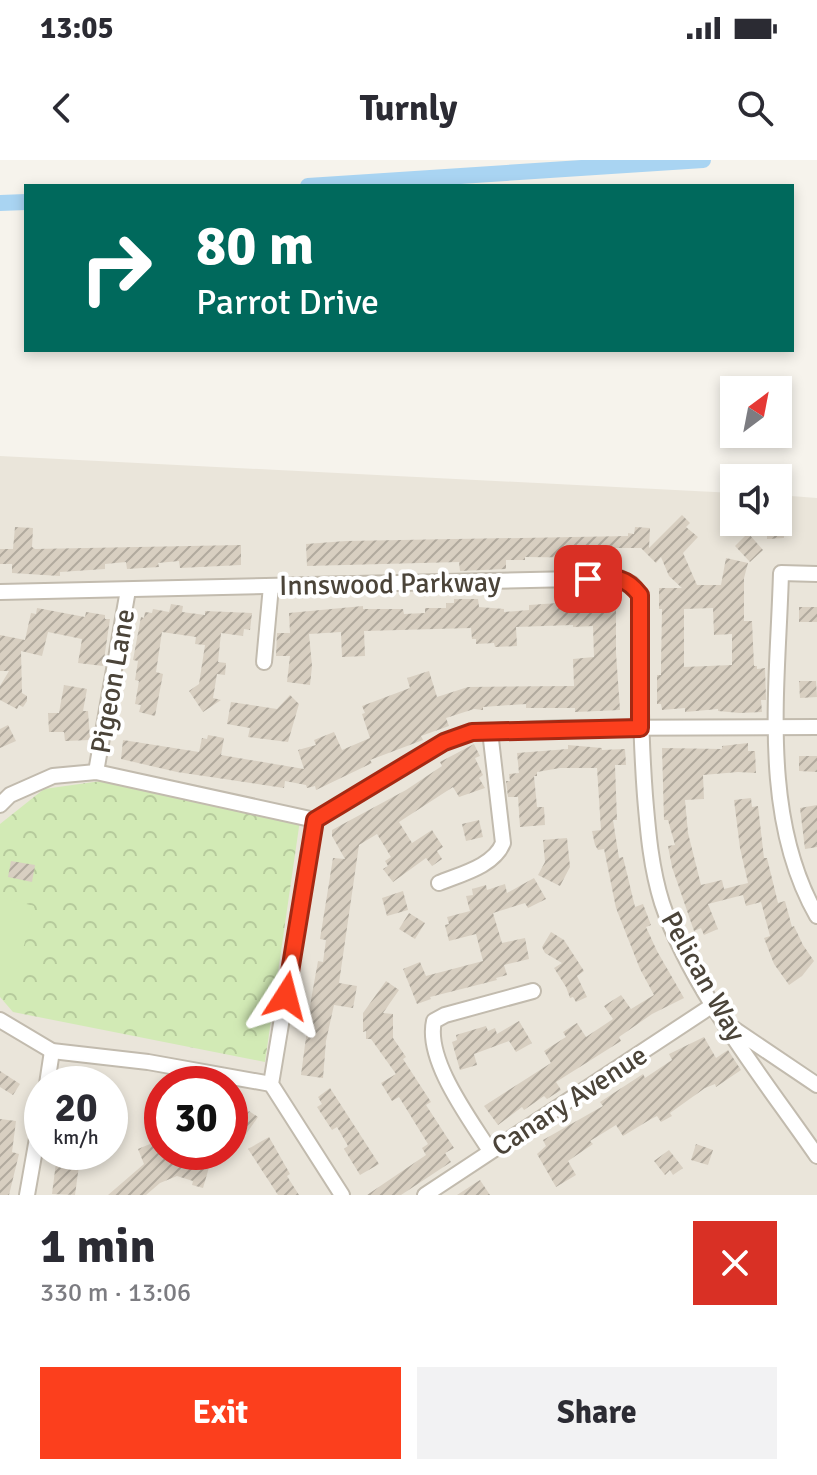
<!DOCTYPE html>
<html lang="en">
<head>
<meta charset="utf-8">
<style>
	body { margin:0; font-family:Signika,sans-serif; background:#f2f2f3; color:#2b2b33; height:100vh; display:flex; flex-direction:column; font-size:30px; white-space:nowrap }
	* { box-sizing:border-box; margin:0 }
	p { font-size:26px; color:#7c7c81 }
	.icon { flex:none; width:44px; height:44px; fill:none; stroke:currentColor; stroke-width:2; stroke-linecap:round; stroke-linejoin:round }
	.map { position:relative; height:1035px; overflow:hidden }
	.side { display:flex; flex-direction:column; background:#fff; flex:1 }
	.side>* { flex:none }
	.banner { position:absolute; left:24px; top:24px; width:770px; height:168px; border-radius:0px; box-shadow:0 4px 12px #0003; background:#00695c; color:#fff; overflow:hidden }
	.needle { width:52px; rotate:32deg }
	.tools { position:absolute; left:720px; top:216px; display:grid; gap:16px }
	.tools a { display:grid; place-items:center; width:72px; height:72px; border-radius:0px; background:#fff; box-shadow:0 4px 12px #0003; font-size:40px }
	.speed { position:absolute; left:24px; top:906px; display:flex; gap:16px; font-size:40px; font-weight:700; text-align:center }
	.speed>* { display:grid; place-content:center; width:104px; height:104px; border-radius:50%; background:#fff; box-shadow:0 4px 12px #0003; line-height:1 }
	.speed small { font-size:20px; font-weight:400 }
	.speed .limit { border:12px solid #d22; background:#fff; color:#111 }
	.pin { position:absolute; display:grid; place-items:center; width:68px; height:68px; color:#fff; margin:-34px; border-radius:16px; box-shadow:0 4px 12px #0006 }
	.me { position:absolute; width:88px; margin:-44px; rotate:9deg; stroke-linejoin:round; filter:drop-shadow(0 0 6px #0008) }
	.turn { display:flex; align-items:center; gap:28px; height:168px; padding:0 40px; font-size:36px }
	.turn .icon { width:104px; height:104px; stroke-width:2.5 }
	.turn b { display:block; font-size:56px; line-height:68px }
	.round { display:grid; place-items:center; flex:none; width:84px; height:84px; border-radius:0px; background:#f2f2f3 }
	.head { display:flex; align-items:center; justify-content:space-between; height:136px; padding:0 40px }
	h1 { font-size:48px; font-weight:800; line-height:60px }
	.action { display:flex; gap:16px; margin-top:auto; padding:16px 40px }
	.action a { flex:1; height:92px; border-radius:0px; background:#fc3f1d; color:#fff; font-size:32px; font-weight:800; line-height:92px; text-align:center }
	.action a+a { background:#f2f2f3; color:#2b2b33 }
	.status { display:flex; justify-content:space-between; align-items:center; height:56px; padding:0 40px; background:#fff; direction:ltr }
	.status svg { height:22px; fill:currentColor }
	header { display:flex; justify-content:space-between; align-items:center; height:104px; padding:0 40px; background:#fff; font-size:36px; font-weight:800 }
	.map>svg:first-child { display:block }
</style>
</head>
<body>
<div class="status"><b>13:05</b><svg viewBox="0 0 49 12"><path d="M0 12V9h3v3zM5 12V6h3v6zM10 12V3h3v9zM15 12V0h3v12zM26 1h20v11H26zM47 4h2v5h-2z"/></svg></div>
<header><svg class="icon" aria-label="back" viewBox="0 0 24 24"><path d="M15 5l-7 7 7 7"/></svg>Turnly<svg class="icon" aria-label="search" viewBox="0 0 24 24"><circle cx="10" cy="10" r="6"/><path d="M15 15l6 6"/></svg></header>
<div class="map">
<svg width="817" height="1035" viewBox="0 0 817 1035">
	<defs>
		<pattern id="forest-crowns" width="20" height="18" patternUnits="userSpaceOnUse" patternTransform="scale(2)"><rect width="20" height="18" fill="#d2eab5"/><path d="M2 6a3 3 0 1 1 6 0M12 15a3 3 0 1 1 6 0" fill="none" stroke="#b6ca9c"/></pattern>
		<pattern id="building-hatch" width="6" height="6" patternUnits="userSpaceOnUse" patternTransform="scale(2)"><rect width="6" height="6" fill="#d8cfc1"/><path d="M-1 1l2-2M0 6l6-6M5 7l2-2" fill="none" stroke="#b1aa9e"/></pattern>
	</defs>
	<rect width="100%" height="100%" fill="#f6f3ec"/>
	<path fill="#eae5da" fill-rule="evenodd" d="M0,296L734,333V362H778V335L817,338V1035H0ZM42,924H110V992H42ZM162,924H230V992H162Z"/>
	<path fill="url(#forest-crowns)" d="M101,621L300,660L265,902L13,852L0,837V664L44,629Z"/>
	<path fill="#d2eab5" d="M0,737L34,746L18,809L0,805Z"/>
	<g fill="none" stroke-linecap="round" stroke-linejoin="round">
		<g stroke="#a9d4f2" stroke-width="16">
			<path d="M308,26L703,0"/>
			<path d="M0,43L26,42"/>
		</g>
	</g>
	<g fill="url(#building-hatch)" fill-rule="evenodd">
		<path d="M682,355L690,363L686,367L698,377L683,393L697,425H721L726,398L748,403L744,418V461H752L754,506H757V509L765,508L766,540H761L762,552L740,553L718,551V549L685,552V548L662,550L661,544H657V515H661V507L662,449H659V428H682L669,416L661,397L656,403L641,388H613V398L525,397V400H506V409L460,411L459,402L307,406L306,384L346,381L628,376V373L634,374L635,367L650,368L649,388ZM713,448L714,475L732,474V505L684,507V449Z"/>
		<path d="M767,364H784V378L767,379Z"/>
		<path d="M15,367L33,368L32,387L35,389L241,385V405L180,408L179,401L158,403L159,407L127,409L126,402L105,404V409L60,412V416L12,413V404H0V389H13Z"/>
		<path d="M748,373L763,390L750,402L735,386Z"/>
		<path d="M454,439H478L479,447L504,449V452L529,450V445L602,440L603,448L616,447V493L620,550L575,552V548H526V544L483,547V550L474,549L446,558L449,566L421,576L423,580L370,600L372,603L316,630L315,626L307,628L306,625L285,621L284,628L177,612L121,599L123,580L199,592L202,578L207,579L208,575L224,578L221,595L304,609L298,590L316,585L314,580L334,572L342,590L370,578L362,554L365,553L362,546L410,528L407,518L429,511L437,537L468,527L574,526L573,499L594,497L593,466L573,467V465L516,467L517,486L495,487L494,483L476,484V479H472L471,468L364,471L365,496L342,497L341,472L309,474L312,506L310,525L287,522L290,496H276L277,473H290L289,453L363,446V449H403L404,454L425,453V448H446V443H454Z"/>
		<path d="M171,444L183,446L182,452L205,455V451L252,453L250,470L244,469L243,476L221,473L218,502L226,503L225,515L217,514L213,538L221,540L203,552L189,531L199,524L205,485L195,484L196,477L162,472L156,512L163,514L155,556L139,552L141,545L135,544L139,521L135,520L138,501L133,500L141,457L144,458L145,452L152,453L153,449L169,452Z"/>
		<rect x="799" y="447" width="18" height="15"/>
		<path d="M37,448L85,457L86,452L105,455V459H110L103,506L78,503L82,479L48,472L42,496L21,491L22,533L27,536V541L23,547L19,545L17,549L0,540V526L9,511H0V475L25,480L31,453L36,454Z"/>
		<path d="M799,521H816L817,537L800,538Z"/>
		<path d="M64,525L87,529L83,551H88L90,580L65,581L64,572H49L48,553H59Z"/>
		<path d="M290,535L299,544L288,582L248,577L250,568L227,564L231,542L277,549Z"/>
		<path d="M8,565L16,581L0,588V569Z"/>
		<path d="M748,583V591H755L756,613L738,612L703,615L704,639L685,640L688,673L701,725L722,720L724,729L748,723L740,688L734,640L751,638L752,647L758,646L764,698H767L778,743L785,741L792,767L794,766L803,785L814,801L802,816L789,825L774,804L764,778L770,776L761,742L746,746L743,735L708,744L718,769L704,775L701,768L694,771L672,707L668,686L675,685L668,660H664L662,588L722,589V586Z"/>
		<path d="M474,584L480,596L475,598L483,615L479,618L485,628L459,637L453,627L399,662L412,683L432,670L443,687L437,691L442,699L432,706L426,698L393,722L383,709L388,706L385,701L391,697L377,674L359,685L339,823L357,826L353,848L334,845L326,881L323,918L301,915L311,840L318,801L323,802L326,780L320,779L333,698L345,699L332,676V670L406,630L442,606L440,602Z"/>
		<path d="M568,585L602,588V590L625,589L626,605H615L617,660H613L619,698L623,697L635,747L643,744L651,765L646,767L657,791L684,838L652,854L619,877L621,881L556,922L561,930L547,939L544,936L524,950L522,947L498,965L484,946L551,903L544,891L566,877L563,872L577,863L586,877L613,859L604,846L621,835L631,849L654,835L640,809L616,748L604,689L598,690L595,685L592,671L601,670L597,608H560L537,612V616H534L537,647H544L545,665L520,667L518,637H508L506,621H510L509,614L519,613L517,593L568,589Z"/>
		<path d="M799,596H817V612L799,611Z"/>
		<path d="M817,645V687L805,689L800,648Z"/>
		<path d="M479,660L483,677L466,681L462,664Z"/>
		<path d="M567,678L570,707L560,726L538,715L545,702L543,680Z"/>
		<path d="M11,701L35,705L32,722L8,717Z"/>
		<path d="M534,718L546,739L528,748L525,743L493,753L502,783L525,778L529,799L504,805L507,815L496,818L497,820L430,837L431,839L417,844L403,809L420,802L426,816L483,801L476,774L449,781L445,765L449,764L447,757L470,751L466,736L473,735L472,729L486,725L487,730L505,724L507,733Z"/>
		<path d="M403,731L408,750L387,756L382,738Z"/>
		<path d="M409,753L425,763L415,779L399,769Z"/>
		<path d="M551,772L564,780L584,811L577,816L587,837L576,842L573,837L570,838L566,827L554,808L562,803L545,793L542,787Z"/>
		<path d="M386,821L399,830L383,853L393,854V878L406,897L403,899L431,942L426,945L454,988L445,993L451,1002L401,1035H367L426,995L422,988L428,984L399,937L392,941L381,923L396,914L371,879H366V871L363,872V853Z"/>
		<path d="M519,861L532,883L516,892L509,881L474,894L477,905L460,910L452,882L457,880L456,875L486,866L488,871L495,868L497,874Z"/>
		<path d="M704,877L716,898L728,890L741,910L716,927L715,924L705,928L670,953L672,956L661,962L657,956L651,959L623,976L616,965L590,981L593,984L568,1001L576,1015L556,1027L537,994L546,986L543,980L603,946L600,942L643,914L645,918L672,900L669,894Z"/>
		<path d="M0,911L20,924L13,935L0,927Z"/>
		<path d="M330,928L379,1004L360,1015L344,989L348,986L337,967L332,970L317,947L322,944L318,937Z"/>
		<path d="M249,951L258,957L244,977L230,967V963L238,952L245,956Z"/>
		<path d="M0,959L16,961L12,992L19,994L9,1035H0Z"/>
		<path d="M269,977L290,1014L287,1016L299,1035H278L248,989Z"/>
		<path d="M162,979V992H197L212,997L203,1028L192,1025L193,1021L177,1016L160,1023L146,1035H108L144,1004L138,989Z"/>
		<path d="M696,984L713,990L708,1005L691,1000Z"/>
		<path d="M669,990L683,1008L673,1015L670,1010L665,1015L654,1001Z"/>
		<path d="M57,995L80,998L75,1035L52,1034Z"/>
		<path d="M480,1020L490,1035H457Z"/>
	</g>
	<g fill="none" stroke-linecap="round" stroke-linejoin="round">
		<g stroke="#c2bbae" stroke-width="18">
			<g id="minor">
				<path d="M817,414L781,413C778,525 759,655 817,756"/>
				<path d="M0,432L620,418L632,424L640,435C640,503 640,569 645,636C648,672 651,708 662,743C690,828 766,922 817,996"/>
				<path d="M264,502L271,426"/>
				<path d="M96,612L128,430"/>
				<path d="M0,645L10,635L53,616L96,612L315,660"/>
				<path d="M315,660L444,582L472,572L563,568L817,567"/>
				<path d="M315,660L271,924L342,1035"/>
				<path d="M439,723C461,714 494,706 503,683L490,571"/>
				<path d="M0,860L52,891L148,902L271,924"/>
				<path d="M734,869L817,925"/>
				<path d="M47,924L52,891"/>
				<path d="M490,991C470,959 425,900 434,861L445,855L533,831"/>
				<path d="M27,1035L42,950"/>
				<path d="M425,1035L713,845"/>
			</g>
		</g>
		<use href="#minor" stroke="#fff" stroke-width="14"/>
	</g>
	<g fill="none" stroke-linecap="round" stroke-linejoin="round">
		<g stroke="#a42913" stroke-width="20">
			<path id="route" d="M286,836L315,660L444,582L472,572L640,568V435C624,414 612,418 588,419"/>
		</g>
		<use href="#route" stroke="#fc3f1d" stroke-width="14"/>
	</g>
	<g text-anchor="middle" stroke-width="8" stroke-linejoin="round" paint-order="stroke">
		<g font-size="28" fill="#4b4439" stroke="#fff">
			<text transform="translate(390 423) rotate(-1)" y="10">Innswood Parkway</text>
			<text transform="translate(112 521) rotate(-80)" y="10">Pigeon Lane</text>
			<text transform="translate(704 816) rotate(61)" y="10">Pelican Way</text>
			<text transform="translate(569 940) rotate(-33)" y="10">Canary Avenue</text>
		</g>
	</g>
</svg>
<div class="tools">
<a><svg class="needle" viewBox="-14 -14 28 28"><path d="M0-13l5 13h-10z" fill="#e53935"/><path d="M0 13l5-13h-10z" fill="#7c7c81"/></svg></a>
<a><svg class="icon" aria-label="sound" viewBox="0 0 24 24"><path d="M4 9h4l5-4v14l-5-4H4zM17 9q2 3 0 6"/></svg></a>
</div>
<div class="speed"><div>20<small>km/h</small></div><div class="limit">30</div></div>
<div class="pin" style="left:588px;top:419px;background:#d93025"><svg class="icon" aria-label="arrive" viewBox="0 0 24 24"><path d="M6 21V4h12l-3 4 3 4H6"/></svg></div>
<svg class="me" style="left:286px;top:836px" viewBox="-20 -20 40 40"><path d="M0-17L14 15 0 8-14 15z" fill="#fc3f1d" stroke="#fff" stroke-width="4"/></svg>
<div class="banner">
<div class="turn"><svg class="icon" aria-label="right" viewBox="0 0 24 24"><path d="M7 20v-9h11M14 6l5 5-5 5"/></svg><div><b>80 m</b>Parrot Drive</div></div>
</div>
</div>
<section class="side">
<div class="head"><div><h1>1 min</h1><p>330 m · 13:06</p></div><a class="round" style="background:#d93025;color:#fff"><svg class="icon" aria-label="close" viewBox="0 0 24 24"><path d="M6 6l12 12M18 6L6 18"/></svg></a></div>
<div class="action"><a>Exit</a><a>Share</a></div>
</section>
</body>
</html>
